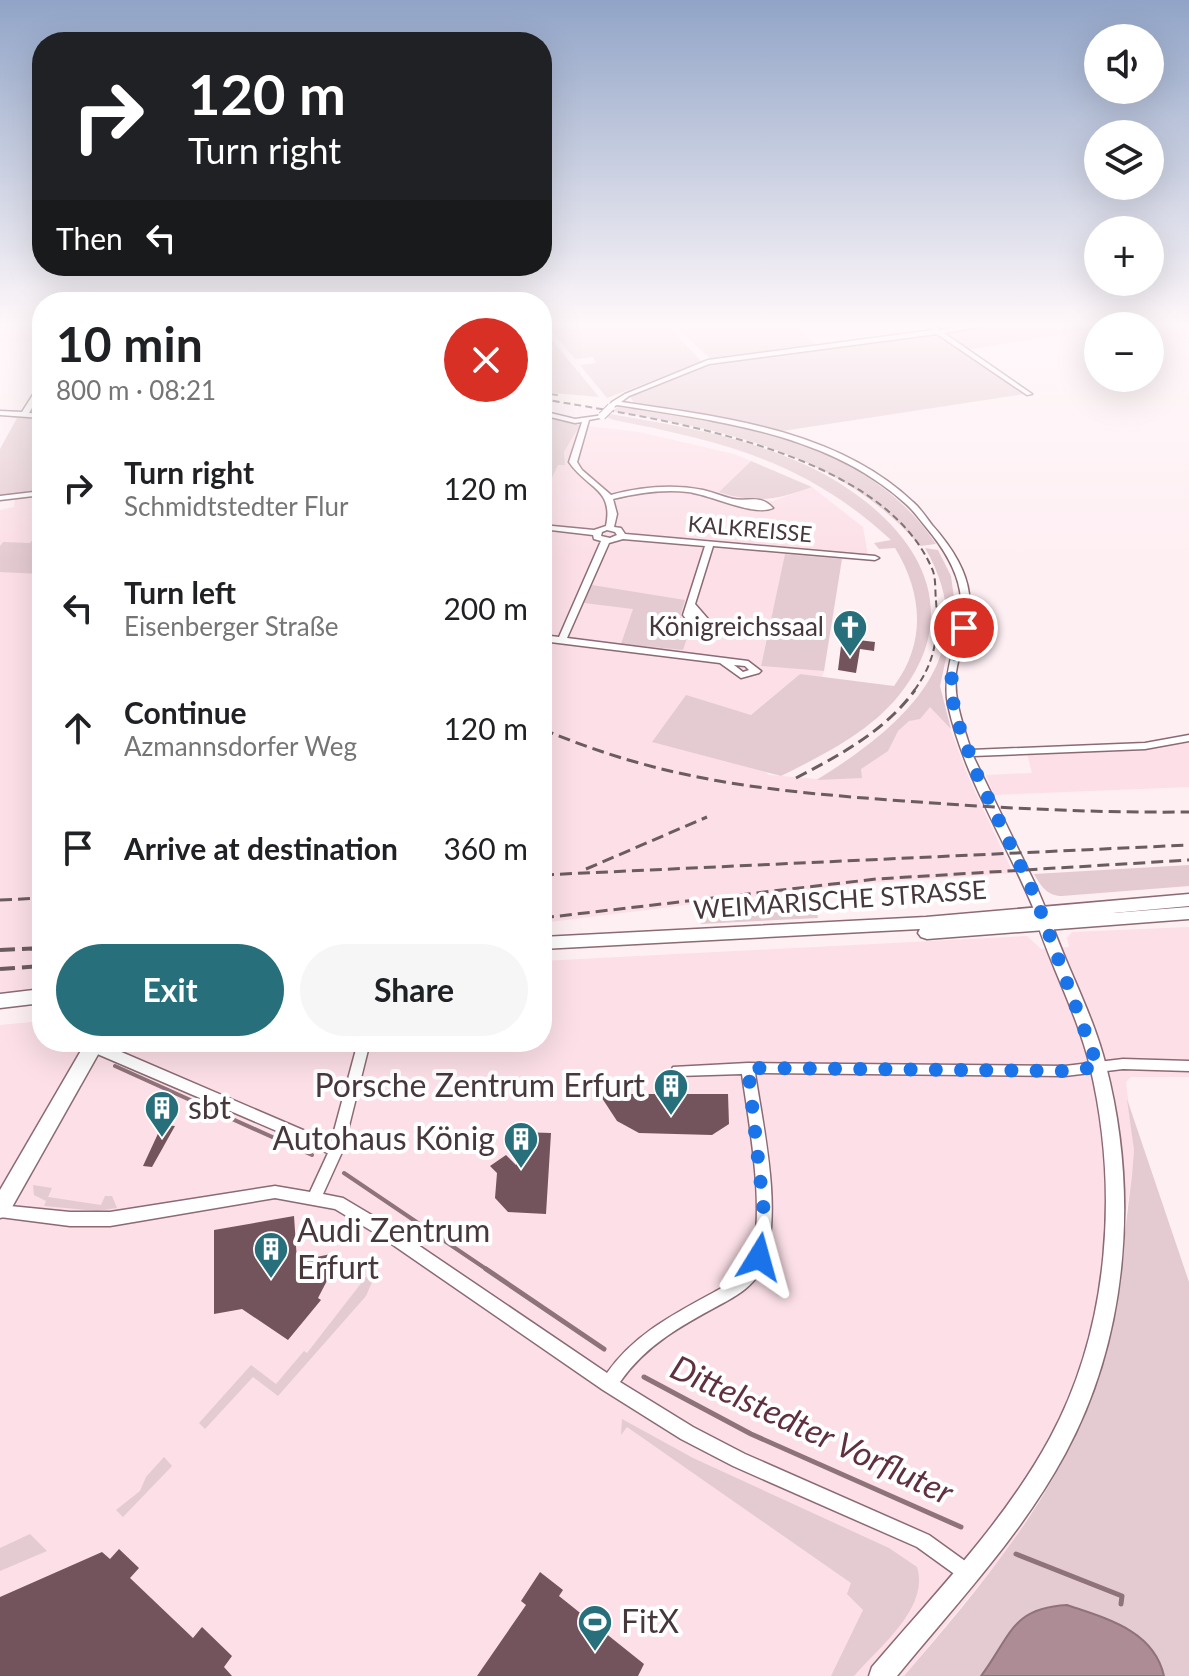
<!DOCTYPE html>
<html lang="en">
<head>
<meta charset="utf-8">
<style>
	body { margin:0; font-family:Lato,sans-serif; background:#f6f6f6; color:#202124; height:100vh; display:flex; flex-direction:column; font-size:30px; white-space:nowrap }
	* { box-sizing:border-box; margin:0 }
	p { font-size:26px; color:#757577 }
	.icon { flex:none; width:44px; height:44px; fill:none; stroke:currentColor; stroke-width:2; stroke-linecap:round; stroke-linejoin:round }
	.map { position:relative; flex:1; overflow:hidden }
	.sheet { position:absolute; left:32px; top:292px; width:520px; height:760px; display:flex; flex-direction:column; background:#fff; border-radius:32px; box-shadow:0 8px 32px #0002 }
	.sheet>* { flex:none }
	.hud { position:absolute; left:32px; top:32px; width:520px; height:244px; border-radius:32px; box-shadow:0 8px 32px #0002; background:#202124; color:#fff; overflow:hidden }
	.controls { position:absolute; left:1084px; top:24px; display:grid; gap:16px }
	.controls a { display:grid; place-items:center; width:80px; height:80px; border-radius:50%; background:#fff; box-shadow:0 8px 32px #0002; font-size:40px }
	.pin { position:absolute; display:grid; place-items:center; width:68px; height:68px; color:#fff; margin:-34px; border:4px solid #fff; border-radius:50%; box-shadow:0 2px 8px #0007 }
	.me { position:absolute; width:88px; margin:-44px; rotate:8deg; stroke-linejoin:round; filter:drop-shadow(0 0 6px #0008) }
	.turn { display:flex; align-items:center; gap:28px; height:168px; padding:0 24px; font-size:36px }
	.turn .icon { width:104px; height:104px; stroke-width:2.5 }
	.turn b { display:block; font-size:56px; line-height:68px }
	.then { display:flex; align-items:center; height:76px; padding:0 24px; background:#0003; gap:16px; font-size:30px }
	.round { display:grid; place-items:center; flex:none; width:84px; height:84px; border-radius:42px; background:#f6f6f6 }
	.headline { display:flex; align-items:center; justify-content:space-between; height:136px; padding:0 24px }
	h1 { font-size:48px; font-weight:700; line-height:60px }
	.button { display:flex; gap:16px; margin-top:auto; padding:16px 24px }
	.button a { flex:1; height:92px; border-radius:48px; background:#276f7b; color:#fff; font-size:32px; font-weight:700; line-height:92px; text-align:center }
	.button a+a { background:#f6f6f6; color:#202124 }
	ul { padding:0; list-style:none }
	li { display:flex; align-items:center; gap:24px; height:120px; padding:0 24px }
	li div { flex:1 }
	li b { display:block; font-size:30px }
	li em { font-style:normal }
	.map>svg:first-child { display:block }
</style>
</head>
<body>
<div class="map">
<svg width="1189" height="1676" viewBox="0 0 1189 1676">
	<rect width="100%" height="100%" fill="#feeff3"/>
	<g fill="#fcdfe7">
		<path d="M0,325H42V341L0,342Z"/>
		<path d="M580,425L639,432L734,454L751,461L720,491L741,499L773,501L812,487L863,527L869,561L785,555L761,665L824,671L822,677L800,674L751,715L686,696L769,775L817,779L869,747L914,705H941L970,781L1013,873L854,884L542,923V498L558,464L565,465L564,452Z"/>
		<path d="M42,495V989L0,995V510L14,507L15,498Z"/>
		<path d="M1189,741V787L994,795L986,775L1032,773L1027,753L1131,750Z"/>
		<path d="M1189,927V1077H1131L1126,1082L1134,1150L1132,1175L1103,1358L1094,1388L1067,1448L1014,1542L904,1676H0V1025L42,1021V1042H542V961L1027,936L1041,949L1069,947L1067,938L1072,932Z"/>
	</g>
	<g fill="#e4cbd1">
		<path d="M542,325L547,334L599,397L542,392Z"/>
		<path d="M547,325H667L702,362L607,398L580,365L596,363L593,357L575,359Z"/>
		<path d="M673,325H794L818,346L711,359Z"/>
		<path d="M997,325H1111L1112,326L967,350L944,334Z"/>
		<path d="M936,334L1024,394L776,432L635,404L630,397L715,363Z"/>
		<path d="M618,407C732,422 867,440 936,544L920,546C841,454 727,430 612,411Z"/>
		<path d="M610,414C679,426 750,437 814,469C900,512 973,596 903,690C874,730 823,755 781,776L652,742L686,695L751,715L800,674L894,686C927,642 922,592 895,548L879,549L874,543L891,540C805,461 725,442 614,420L606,417Z"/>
		<path d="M0,415L42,417V490L0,495V449L17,418Z"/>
		<path d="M542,415L580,425L564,452L565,465H558L542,498Z"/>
		<path d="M751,461L812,487C776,500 756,504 719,492Z"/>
		<path d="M42,528V574L0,572V546L3,542L30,543Z"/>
		<path d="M925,548L938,550L951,576L956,612L940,686L951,729L930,707L920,719L909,721L898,731L888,751L861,769L862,778L817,780C901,727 988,656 925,548Z"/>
		<path d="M785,554L842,559L824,671L761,666Z"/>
		<path d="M592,585L685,600L680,617L691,626L683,650L621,644L633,609L584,603Z"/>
		<path d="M1189,865V886L1062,896C1047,896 1041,886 1034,874Z"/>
		<path d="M813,893L818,918L701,924L697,906Z"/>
		<path d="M1127,1099L1189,1282V1676H904C983,1584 1071,1481 1103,1361C1119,1301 1124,1236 1132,1175L1134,1150Z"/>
		<path d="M33,1185L52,1188L48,1197L101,1205L105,1196H112L117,1208L97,1211L44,1206L46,1201L34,1195Z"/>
		<path d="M366,1277L373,1280L366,1296L278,1396L253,1377L205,1429L199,1423L251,1365L276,1384L304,1351L307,1353Z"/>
		<path d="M622,1419L693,1458L889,1548L917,1567C930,1608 878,1648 854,1676H831L863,1610L847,1594L851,1583L627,1427L621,1435Z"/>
		<path d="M164,1457L172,1466L123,1517L116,1510L140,1491L146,1477Z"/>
		<path d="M30,1534L47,1551L0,1571V1548Z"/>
	</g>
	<path fill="#ae8c96" stroke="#8f737b" stroke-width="2" d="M1067,1605C1105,1618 1154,1630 1164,1676H981C1011,1636 1011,1608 1067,1605Z"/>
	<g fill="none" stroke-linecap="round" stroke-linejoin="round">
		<path stroke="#8f737b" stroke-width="2" d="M542,393L557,395"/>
		<g stroke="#8f737b" stroke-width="4">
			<path d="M115,1066L312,1155"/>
			<path d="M344,1173L489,1271"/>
		</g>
		<g stroke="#8f737b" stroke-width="5">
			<path d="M486,1269L604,1349"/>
			<path d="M644,1377L751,1434L961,1527"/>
			<path d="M1016,1554L1122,1596L1121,1604"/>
		</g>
	</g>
	<g fill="#73545d">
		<path d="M842,638L875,642L874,651L860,649L856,673L838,670Z"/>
		<path d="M621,1094H728L729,1124L712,1135L639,1133L617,1121L600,1095Z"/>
		<path d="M162,1125L175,1126L152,1167L143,1166Z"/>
		<path d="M520,1132L551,1133L546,1214L508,1212L495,1198L497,1173L490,1166L506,1155L516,1165Z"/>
		<path d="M294,1216L297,1261L331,1254V1273L318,1298L321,1300L288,1340L242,1309L214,1314V1230Z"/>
		<path d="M119,1549L139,1568L130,1578L193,1638L202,1627L232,1656L224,1667L232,1676H0V1597L102,1552L110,1559Z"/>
		<path d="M540,1572L563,1590L559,1596L644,1664L638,1676H477L526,1605L521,1601Z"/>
	</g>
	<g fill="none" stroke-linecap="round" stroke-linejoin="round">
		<g stroke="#8b6a73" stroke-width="3">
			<g id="minor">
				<path d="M926,325H933L940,330L973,325H991L944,333L1032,394L1027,395L937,334L709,364L629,396L621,402C721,417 836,429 913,502C920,508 926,517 932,525C949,544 966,568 969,594C973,621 960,646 956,672C953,699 963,725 971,750L1145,743L1189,735V741L1145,749L973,756L1036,886L1047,912L1045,915H1037L1035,912C1007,843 964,778 948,705C940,665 967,630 960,591C956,567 941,545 926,527C920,520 914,511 906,504C828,433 717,421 617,405L613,407L610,405L612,402L625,394L708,360L933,330Z"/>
				<path d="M42,383V391L29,413L42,414V418L0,415V411L22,412L39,385Z"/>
				<path d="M542,411L575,419L604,415V417L589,420L577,462L582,470L611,495C641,487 672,484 703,490C713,492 723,497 733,499C749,502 760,494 773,508C754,517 712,495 688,492C663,489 638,493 613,499L617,514L614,527L621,528L625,534L875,556L879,558L875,560L713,546L695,604L708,619L707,621C695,624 690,625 683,615L705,546L623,539L609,543L567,638L748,661L761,671L759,673L741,678L720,663L542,641V635L559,637L601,541L594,539L593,535L542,529V525L594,530L606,526C614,488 587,489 569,462L582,422L575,423L542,415ZM607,530L615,532L617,535L610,538L601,536L602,532ZM734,665L745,666L749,670L743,672Z"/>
				<path d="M42,491V495L0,500V496Z"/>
				<path d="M88,1042H98L331,1142L358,1042H370L343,1150L323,1194L343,1198L390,1226L607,1373C635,1333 676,1313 718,1290C728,1284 740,1277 746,1267C770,1229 748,1118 742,1074L678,1076L673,1075L671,1071L673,1067L748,1063L1065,1066L1123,1059L1189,1061V1071L1123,1069L1065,1076L755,1073C763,1127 786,1225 759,1273C752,1286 739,1294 727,1301C686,1323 647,1343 620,1382L693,1427L745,1454L929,1535L972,1566L975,1572L972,1578L966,1581L960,1578L917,1547L733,1466L681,1439L603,1390L380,1236L335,1209L275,1198L110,1226H70L0,1217V1205L70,1212H110L275,1186L310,1192L328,1153L88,1050L86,1046Z"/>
			</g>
		</g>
		<g stroke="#8b6a73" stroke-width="3">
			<path id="tertiary" d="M1041,908L1046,909L1048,913C1065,965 1093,1013 1106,1066C1139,1193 1128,1338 1065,1454C1021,1536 955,1605 897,1676H869L872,1667C934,1594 1004,1523 1050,1438C1110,1327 1119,1188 1090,1066C1077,1013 1050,965 1034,913L1036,909Z"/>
		</g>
		<g stroke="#8b6a73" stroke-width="3">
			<g id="secondary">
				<path d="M1189,894V906L1113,913L1189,907V919L927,939L921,937L918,933L920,929L542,949V937L926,917Z"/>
				<path d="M42,989V1003L0,1008V994Z"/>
				<path d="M86,1042H105L7,1216L0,1218V1190Z"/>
			</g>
		</g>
		<use href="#minor" fill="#fff" fill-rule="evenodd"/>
		<use href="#tertiary" fill="#fff" fill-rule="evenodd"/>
		<use href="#secondary" fill="#fff" fill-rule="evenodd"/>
		<path stroke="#6b5c60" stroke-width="2" stroke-dasharray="7 4" stroke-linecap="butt" d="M542,399C657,419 883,448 933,571C936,580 935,592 936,601C939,636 935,663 913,692"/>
		<g stroke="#6b5c60" stroke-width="3" stroke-dasharray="12 6" stroke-linecap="butt">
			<path d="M542,729C668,782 769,791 904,801C999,808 1093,813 1189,812"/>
			<path d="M796,778C840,755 885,731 915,690"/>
			<path d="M586,869L707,817"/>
			<path d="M542,875L1189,845"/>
			<path d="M0,900L42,898"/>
			<path d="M542,918L876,879L1189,860"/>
			<path d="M30,949L42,948"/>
		</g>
		<g stroke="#6b5c60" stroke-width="4" stroke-dasharray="15 7" stroke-linecap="butt">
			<path d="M0,950L42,948"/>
			<path d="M0,969L42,966"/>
		</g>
		<g stroke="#8b6a73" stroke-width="9" stroke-linecap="butt">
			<path id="minor-bridge" d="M602,416L611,407"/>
		</g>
		<use href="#minor-bridge" stroke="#fff" stroke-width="7"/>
	</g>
	<linearGradient id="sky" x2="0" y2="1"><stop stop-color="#91a4c7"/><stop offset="0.58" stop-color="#fff8fa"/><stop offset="1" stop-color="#fff8fa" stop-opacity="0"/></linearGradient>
	<rect width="1189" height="560" fill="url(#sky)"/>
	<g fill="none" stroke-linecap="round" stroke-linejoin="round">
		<path stroke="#1a73e8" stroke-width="14" stroke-dasharray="0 25.2" d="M759,1257L764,1213L748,1068L1065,1071L1098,1067L1035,896L978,777L954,712L951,670L964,628"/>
	</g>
	<defs>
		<g id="church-pin" transform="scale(1.8)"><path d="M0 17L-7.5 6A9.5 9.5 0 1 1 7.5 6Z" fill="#276f7b" stroke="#fff"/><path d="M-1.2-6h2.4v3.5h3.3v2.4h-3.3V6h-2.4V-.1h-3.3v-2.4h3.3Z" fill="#fff"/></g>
		<g id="building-pin" transform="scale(1.8)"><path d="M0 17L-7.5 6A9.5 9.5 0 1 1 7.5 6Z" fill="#276f7b" stroke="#fff"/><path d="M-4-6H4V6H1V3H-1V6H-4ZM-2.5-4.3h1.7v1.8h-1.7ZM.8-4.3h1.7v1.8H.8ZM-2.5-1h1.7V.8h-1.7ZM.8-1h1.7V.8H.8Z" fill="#fff"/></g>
		<g id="stadium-pin" transform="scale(1.8)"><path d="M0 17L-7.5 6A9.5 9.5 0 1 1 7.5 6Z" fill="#276f7b" stroke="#fff"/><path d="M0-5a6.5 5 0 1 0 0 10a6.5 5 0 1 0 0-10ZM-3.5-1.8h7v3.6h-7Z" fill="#fff"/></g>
	</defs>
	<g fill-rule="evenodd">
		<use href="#church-pin" x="850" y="627"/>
		<use href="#building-pin" x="671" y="1086"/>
		<use href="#building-pin" x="162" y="1108"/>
		<use href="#building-pin" x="521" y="1139"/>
		<use href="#building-pin" x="271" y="1249"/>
		<use href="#stadium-pin" x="595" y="1622"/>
	</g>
	<g text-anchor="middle" stroke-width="8" stroke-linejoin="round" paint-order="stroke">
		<g font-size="22" fill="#47383c" stroke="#fff">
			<text transform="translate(750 529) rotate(5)" y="8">KALKREISSE</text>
		</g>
		<g font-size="26" fill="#47383c" stroke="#fff" text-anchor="end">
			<text x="824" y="636">Königreichssaal</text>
		</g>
		<g font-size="26" fill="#47383c" stroke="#fff">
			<text transform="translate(840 900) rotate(-4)" y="9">WEIMARISCHE STRASSE</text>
		</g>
		<g font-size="32" fill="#47383c" stroke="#fff" text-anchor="start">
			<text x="645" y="1097" text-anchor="end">Porsche Zentrum Erfurt</text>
			<text x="188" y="1119">sbt</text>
			<text x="495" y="1150" text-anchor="end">Autohaus König</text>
			<text x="297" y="1242">Audi Zentrum<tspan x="297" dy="37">Erfurt</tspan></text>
			<text x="621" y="1633">FitX</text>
		</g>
		<g font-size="34" font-style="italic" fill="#603040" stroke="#fff">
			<text transform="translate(812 1430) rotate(25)" y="12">Dittelstedter Vorfluter</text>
		</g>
	</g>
</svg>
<div class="controls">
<a><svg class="icon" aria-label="sound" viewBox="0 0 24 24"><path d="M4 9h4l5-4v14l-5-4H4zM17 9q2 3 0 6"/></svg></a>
<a><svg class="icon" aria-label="layers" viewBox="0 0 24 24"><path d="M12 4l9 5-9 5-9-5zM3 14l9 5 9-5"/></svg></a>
<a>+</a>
<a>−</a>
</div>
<div class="pin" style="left:964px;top:628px;background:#d93025"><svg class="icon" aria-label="arrive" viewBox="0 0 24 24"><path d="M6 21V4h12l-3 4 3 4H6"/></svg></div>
<svg class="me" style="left:759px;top:1257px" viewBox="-20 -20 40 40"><path d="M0-17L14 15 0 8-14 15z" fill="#1a73e8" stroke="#fff" stroke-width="4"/></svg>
<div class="hud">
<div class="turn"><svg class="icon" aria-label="right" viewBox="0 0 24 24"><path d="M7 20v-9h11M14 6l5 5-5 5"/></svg><div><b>120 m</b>Turn right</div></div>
<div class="then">Then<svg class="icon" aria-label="left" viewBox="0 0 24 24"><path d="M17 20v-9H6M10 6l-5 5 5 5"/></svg></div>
</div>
<section class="sheet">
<div class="headline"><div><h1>10 min</h1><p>800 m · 08:21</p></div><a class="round" style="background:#d93025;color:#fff"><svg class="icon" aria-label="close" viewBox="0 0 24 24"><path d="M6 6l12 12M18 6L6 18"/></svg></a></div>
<ul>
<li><svg class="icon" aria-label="right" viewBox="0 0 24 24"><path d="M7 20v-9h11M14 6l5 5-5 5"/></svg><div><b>Turn right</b><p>Schmidtstedter Flur</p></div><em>120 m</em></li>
<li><svg class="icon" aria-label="left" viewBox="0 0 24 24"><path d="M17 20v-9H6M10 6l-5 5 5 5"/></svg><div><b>Turn left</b><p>Eisenberger Straße</p></div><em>200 m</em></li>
<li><svg class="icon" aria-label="ahead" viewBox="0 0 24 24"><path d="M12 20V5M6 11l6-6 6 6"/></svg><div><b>Continue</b><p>Azmannsdorfer Weg</p></div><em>120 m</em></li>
<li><svg class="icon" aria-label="arrive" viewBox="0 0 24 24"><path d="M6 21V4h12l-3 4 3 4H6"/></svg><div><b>Arrive at destination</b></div><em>360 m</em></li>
</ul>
<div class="button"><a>Exit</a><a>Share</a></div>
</section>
</div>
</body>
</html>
